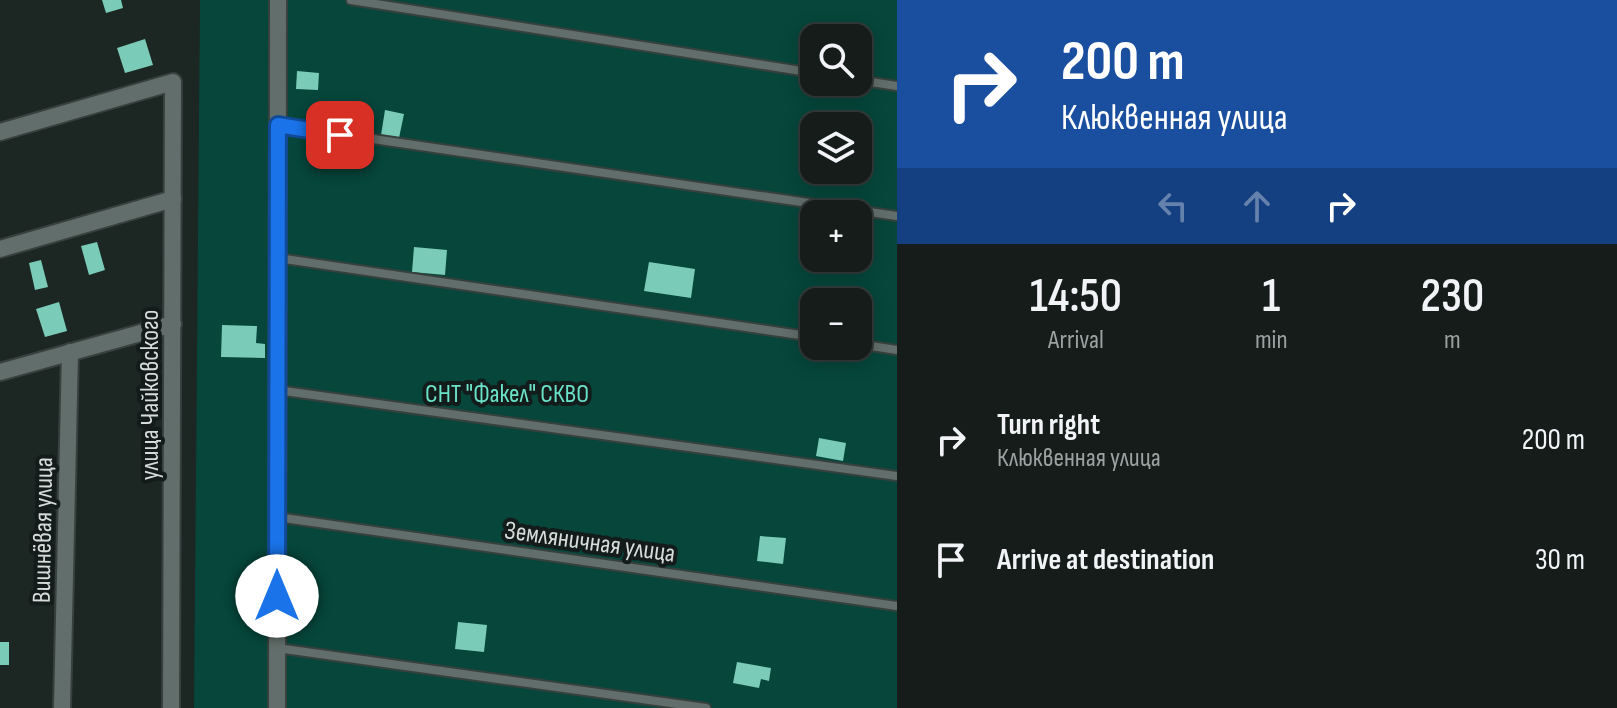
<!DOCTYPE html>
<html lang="en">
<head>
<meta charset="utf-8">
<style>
	body { margin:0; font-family:"Sofia Sans Condensed",sans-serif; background:#1e2523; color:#f1f3f6; height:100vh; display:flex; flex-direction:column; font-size:30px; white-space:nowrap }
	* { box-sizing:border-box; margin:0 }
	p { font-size:26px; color:#9da1a2 }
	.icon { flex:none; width:44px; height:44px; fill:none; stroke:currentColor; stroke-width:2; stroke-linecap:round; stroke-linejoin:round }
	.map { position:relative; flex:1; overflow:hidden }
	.sheet { display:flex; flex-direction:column; background:#151c1a; width:720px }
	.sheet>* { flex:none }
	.top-card { background:#1a4fa0; color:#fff; overflow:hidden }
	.tools { position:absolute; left:800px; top:24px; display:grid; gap:16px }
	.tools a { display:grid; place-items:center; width:72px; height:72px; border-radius:16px; background:#151c1a; box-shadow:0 4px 20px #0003,0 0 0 2px #343a39; font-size:40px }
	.pin { position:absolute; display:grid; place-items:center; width:68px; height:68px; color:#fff; margin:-34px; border-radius:16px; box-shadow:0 4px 12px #0006 }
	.me { position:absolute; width:88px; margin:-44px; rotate:0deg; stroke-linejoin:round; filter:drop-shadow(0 0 6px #0008) }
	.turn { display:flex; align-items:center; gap:28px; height:168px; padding:0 32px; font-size:36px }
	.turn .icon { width:104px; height:104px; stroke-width:2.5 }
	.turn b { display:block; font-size:56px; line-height:68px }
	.lanes { display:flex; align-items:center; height:76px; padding:0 32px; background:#0003; justify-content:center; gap:40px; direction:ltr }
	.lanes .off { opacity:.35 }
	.eta { display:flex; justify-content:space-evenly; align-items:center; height:136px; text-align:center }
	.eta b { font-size:48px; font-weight:600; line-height:56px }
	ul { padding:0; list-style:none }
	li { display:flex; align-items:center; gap:24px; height:120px; padding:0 32px }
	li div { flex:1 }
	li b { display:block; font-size:30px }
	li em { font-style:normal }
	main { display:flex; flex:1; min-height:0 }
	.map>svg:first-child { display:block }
</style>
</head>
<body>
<main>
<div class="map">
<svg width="897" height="708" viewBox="0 0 897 708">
	<rect width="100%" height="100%" fill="#1c2623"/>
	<path fill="#06463b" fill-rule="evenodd" d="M200,0H897V708H194ZM814,38H858V82H814ZM814,126H858V170H814ZM814,214H858V258H814ZM814,302H858V346H814Z"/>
	<g fill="#7accb8">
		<path d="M102,0H121L123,8L106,13Z"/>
		<path d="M145,39L153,65L125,73L117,48Z"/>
		<path d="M297,71L319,73L318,90L296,89Z"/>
		<path d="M385,110L404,114L399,138L381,135Z"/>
		<path d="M97,242L105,270L89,275L81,246Z"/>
		<path d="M414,247L447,250L445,275L412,272Z"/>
		<path d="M41,260L48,287L35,290L29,263Z"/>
		<path d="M649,262L695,269L691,298L644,291Z"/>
		<path d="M59,302L67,331L45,337L36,309Z"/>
		<path d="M222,325L257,326L256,343L265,344V358L221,357Z"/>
		<path d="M819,438L846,443L843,461L816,456Z"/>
		<path d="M760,536L786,538L783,564L757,561Z"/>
		<path d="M458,622L487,625L484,652L455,649Z"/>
		<rect x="0" y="642" width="9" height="23"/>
		<path d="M737,662L771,668L769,681L761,679L759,688L733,683Z"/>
	</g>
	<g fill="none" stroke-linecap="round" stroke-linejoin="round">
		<g stroke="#38403d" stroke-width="12">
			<g id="service">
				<path d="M351,0L814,73"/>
				<path d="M858,80L897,86"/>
				<path d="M278,125L897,216"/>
				<path d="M278,258L814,337"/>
				<path d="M858,344L897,350"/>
				<path d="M277,390L897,476"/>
				<path d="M277,517L897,606"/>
				<path d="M277,648L706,708"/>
			</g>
		</g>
		<g stroke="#38403d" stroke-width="20">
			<g id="minor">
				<path d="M0,132L173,82L171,708"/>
				<path d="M0,249L173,199"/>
				<path d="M0,372L173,324"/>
				<path d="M62,708L70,352"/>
				<path d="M277,708L278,0"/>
			</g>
		</g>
		<use href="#service" stroke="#626e6b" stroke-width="8"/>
		<use href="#minor" stroke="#626e6b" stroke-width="16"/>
	</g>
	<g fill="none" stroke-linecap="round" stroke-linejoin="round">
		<g stroke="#114b97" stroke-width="20">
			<path id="route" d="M277,596L278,125L340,135"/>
		</g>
		<use href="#route" stroke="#1a73e8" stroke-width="14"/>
	</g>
	<g text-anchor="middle" stroke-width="8" stroke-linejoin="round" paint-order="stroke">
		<g font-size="26" fill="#6ae2c8" stroke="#131c1a">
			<text x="507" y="402">СНТ "Факел" СКВО</text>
		</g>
		<g font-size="26" fill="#d6dcda" stroke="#131c1a">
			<text transform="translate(149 395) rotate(-90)" y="9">улица Чайковского</text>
			<text transform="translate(42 530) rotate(-89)" y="9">Вишнёвая улица</text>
			<text transform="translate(590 541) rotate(8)" y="9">Земляничная улица</text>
		</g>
	</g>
</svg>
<div class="tools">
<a><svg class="icon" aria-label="search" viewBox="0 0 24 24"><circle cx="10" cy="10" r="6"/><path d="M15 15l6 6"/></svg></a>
<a><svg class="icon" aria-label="layers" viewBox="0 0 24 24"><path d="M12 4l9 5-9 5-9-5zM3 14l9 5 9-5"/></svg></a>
<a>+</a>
<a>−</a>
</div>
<div class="pin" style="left:340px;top:135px;background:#d93025"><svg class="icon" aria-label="arrive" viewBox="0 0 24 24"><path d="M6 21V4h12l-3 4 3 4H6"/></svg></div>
<svg class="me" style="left:277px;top:596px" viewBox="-20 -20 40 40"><circle r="19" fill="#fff"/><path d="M0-13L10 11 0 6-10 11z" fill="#1a73e8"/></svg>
</div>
<section class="sheet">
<div class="top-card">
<div class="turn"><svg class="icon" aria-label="right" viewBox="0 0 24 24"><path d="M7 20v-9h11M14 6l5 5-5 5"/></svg><div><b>200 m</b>Клюквенная улица</div></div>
<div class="lanes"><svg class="icon off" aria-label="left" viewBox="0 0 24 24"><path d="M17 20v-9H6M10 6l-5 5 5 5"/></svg><svg class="icon off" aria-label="ahead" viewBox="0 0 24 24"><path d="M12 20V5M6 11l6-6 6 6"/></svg><svg class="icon" aria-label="right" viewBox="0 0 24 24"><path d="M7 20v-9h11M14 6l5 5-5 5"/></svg></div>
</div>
<div class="eta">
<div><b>14:50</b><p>Arrival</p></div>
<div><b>1</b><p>min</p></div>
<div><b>230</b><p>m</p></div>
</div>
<ul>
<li><svg class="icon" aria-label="right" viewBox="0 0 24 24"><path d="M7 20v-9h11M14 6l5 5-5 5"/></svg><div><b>Turn right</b><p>Клюквенная улица</p></div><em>200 m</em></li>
<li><svg class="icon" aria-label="arrive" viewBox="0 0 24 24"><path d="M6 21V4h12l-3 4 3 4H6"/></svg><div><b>Arrive at destination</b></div><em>30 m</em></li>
</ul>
</section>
</main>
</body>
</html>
